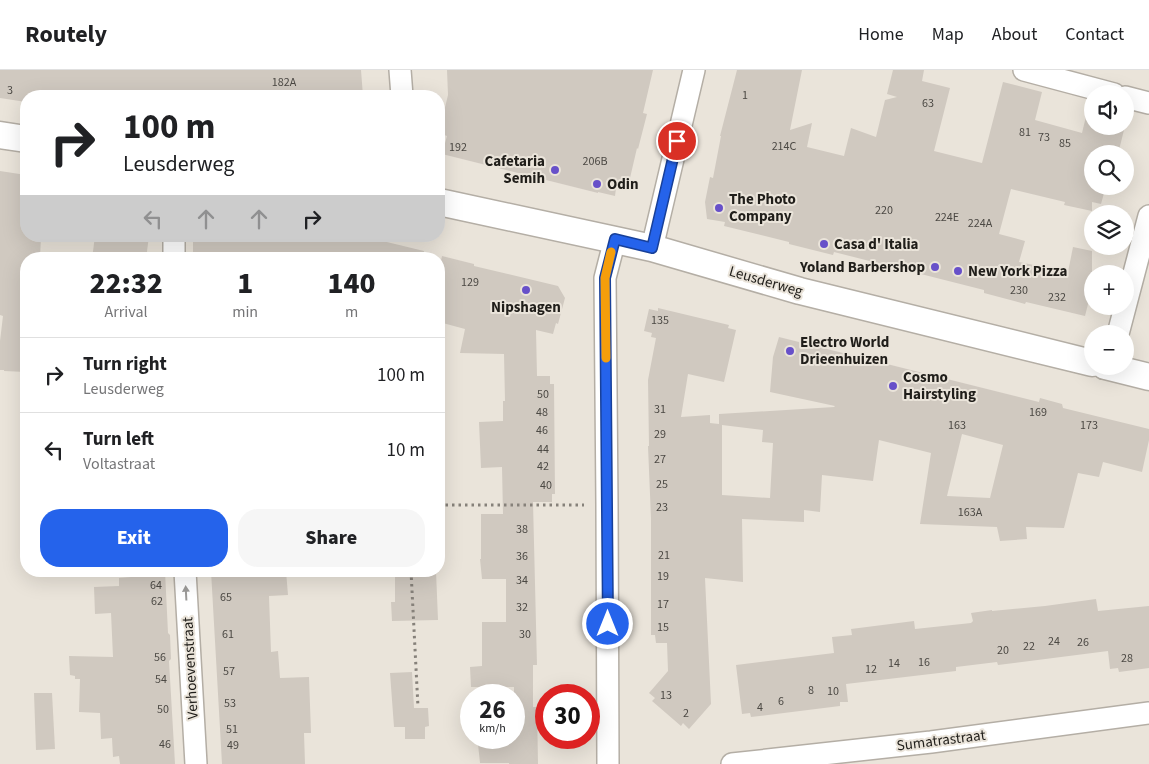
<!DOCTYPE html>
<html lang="en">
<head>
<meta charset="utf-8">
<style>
	body { margin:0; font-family:"Source Sans 3",sans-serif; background:#f6f6f6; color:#202124; height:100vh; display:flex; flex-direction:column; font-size:19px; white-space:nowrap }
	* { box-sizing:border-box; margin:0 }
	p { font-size:16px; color:#757577 }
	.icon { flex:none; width:28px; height:28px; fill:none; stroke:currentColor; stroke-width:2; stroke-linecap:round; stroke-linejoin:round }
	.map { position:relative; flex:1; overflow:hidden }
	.sheet { position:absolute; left:20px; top:182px; width:425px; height:325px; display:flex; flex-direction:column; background:#fff; border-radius:20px; box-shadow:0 5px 20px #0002 }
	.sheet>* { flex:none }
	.top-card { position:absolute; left:20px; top:20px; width:425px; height:152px; border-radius:20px; box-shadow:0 5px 20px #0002; background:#fff; color:#202124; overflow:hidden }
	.controls { position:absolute; left:1084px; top:15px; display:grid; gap:10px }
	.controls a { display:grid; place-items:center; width:50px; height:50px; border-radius:50%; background:#fff; box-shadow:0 5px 20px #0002; font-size:25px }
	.speed { position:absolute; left:460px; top:614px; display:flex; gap:10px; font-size:25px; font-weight:700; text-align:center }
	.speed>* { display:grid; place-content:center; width:65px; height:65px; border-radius:50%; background:#fff; box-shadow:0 5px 20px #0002; line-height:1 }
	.speed small { font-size:12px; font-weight:400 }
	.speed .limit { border:8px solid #d22; background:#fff; color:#111 }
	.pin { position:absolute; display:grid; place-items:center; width:42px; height:42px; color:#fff; margin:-21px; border:2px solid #fff; border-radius:50%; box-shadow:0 1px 5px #0007 }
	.me { position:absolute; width:55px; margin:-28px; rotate:0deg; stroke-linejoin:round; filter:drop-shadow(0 0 4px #0008) }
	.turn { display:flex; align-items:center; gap:18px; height:105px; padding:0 20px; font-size:22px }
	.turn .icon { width:65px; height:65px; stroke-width:2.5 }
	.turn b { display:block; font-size:35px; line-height:42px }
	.lanes { display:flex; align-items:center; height:48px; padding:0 20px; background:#0003; justify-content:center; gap:25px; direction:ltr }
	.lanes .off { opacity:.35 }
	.eta { display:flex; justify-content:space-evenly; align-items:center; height:85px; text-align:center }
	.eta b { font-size:30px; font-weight:800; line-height:35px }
	.button { display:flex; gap:10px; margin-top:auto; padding:10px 20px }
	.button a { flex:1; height:58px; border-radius:20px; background:#2563eb; color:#fff; font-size:20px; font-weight:800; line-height:58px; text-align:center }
	.button a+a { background:#f6f6f6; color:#202124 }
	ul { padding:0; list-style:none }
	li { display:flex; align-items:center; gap:15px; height:75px; padding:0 20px; border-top:1px solid #e0e0e0 }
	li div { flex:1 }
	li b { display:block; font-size:19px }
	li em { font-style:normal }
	header { display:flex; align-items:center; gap:30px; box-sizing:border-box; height:70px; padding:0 25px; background:#fff; border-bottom:1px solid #e0e0e0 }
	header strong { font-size:24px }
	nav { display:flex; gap:28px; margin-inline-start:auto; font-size:18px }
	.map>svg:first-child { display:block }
</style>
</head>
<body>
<header>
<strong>Routely</strong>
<nav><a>Home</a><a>Map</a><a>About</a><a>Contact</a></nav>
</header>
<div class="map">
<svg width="1149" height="694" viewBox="0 0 1149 694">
	<rect width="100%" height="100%" fill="#eae4da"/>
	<g fill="#d0c9c0" fill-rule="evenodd">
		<path d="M0,0H361L363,26H26V32L0,28Z"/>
		<path d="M447,0H653L643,43L647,44L638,79L637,78L630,108H629L626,120L616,118L615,126L598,122V123L442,84L447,66L439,63V62L448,25Z"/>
		<path d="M737,0H802L790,60L812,53L807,77L844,86L851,58L876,67L885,30L897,27L887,24L893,0H924L922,11L950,18L934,81L982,93L1003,12L1042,22L1035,50L1082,63L1089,34L1092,35V56H1125V44H1128L1118,84H1092V116H1106L1101,134L1092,132V141L1064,135L1065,132L1011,119L999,164L1025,171L1019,192L1068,202L1073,177L1092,181V226H1090L1085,246L1026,232L1025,234L984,223V220L834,182L833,185L789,174V172L724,156L725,152L707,149L705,132L710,107L713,108L721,66H720Z"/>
		<path d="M0,101L26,105V166H41L40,189H26V302L4,301V300H0V271L3,246L0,245Z"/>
		<path d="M95,166H149L146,189H92Z"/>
		<path d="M193,166H362L424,181L423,189H193Z"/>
		<path d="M442,186L474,194V196L558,216L565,228L558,254L556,253L553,264L536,260L537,306H550V314H554L555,424H552V432H533L537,595H533V637H537L538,694H509V693H480L478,674H509L508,668H514V617H471L470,597L482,596V552H506V509H482L480,489H481V444H503L502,397L481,398L479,352L503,351V331H505L504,284L460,283L465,259L439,252V242L442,220H439V200Z"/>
		<path d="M658,238L729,255L728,258L736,260L724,312L688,304L681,347L710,345V353L719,354V344L834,337L835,336L770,322L773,287L779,267L1039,332L1040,328L1062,334L1063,338L1149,359V370L1142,402L1103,392L1099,407L1078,403L1064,458L1026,457L1027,469L1000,471L997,457L920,454L931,383L879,370L873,411L822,405L820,442L804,440V452L742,449L743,512L705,508L711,634L689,659L683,653L681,656L652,631L655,628L649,623L668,601L667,573H656L655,565H651V448L648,376H649L648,310L656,268L651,267L652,263L644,261L649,239L658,241ZM722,355L763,360L762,372L773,373L770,428L722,425ZM962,364L1003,375L990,428L947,426Z"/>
		<path d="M131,501H165L168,563L170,565L171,589L169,591L175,694H120L119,686L113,687L112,668L101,669L100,643L79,642L80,609H75V606L70,605L69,586L113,587L111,543L95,544L94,517L119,516V508L131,507Z"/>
		<path d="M211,501H286L288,525L269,526L271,582L278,581L280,608L309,607L311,663H304L305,694H222Z"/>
		<path d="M395,501H436L438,550L392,551L391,532H395Z"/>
		<path d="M1096,529L1098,541L1149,536V598L1119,602L1118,598L1110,599L1108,581L998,595L997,592L956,597V601L846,614L848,632H840V636L751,647L750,643L742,644L736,595L834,583L832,567L852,565L851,559L914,551L915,559L971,553L973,551L971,543L992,540V541L1045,536Z"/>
		<path d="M412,602L414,638H428L429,656L425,657V669H405V657H394L390,603Z"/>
		<path d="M34,623H52L55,679L36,680Z"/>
	</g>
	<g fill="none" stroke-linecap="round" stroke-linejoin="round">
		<g stroke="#b4aea5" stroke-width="24">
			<g id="minor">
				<path d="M400,0L402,26"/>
				<path d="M1024,0L1114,24"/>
				<path d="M1125,27L1149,33"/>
				<path d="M652,178L694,0"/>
				<path d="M174,189V166"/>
				<path d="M1118,264L1149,146"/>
				<path d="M185,501L196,694"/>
				<path d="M608,694L607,435L605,208L615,169"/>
				<path d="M732,694L931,672L1149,643"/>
			</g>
		</g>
		<g stroke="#b4aea5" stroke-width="29">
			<g id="tertiary">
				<path d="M0,65L26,69"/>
				<path d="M439,132L652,178L800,221L1092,293"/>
				<path d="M1105,296L1149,307"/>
			</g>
		</g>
		<g stroke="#86817a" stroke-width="3" stroke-dasharray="2.5 4" stroke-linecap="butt">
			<path d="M439,435H584"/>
			<path d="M411,501L418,637"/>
		</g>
		<use href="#minor" stroke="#fff" stroke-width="21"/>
		<use href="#tertiary" stroke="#fff" stroke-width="26"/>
	</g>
	<defs><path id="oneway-solid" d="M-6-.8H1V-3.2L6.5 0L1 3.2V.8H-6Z" transform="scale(1.25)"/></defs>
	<use fill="#9b9a98" href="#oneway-solid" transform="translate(186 523) rotate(-93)"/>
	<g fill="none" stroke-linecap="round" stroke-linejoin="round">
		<g stroke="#184099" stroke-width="12">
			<path id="route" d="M608,554L605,208L615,169L652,178L677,71"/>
		</g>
		<use href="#route" stroke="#2563eb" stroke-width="9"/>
		<path stroke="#f59e0b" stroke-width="9" d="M606,288L605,208L611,182"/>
	</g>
	<g fill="#6750c9" stroke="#eae4da" stroke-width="2">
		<circle cx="555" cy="100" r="5"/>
		<circle cx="597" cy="114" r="5"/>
		<circle cx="719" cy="138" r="5"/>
		<circle cx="824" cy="174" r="5"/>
		<circle cx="935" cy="197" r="5"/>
		<circle cx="958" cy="201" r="5"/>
		<circle cx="526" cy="220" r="5"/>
		<circle cx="790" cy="281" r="5"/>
		<circle cx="893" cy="316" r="5"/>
	</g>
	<g text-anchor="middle" stroke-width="4" stroke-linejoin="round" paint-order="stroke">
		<g font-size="12" fill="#4c4944">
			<text x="284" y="16">182A</text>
			<text x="10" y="24">3</text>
			<text x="745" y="29">1</text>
			<text x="928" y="37">63</text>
			<text x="1025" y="66">81</text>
			<text x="1044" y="71">73</text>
			<text x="1065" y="77">85</text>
			<text x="784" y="80">214C</text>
			<text x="458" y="81">192</text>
			<text x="595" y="95">206B</text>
			<text x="884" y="144">220</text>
			<text x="947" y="151">224E</text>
			<text x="980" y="157">224A</text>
			<text x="470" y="216">129</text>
			<text x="1019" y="224">230</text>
			<text x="1057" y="231">232</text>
			<text x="660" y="254">135</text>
			<text x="543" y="328">50</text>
			<text x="660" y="343">31</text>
			<text x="542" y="346">48</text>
			<text x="1038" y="346">169</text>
			<text x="957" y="359">163</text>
			<text x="1089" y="359">173</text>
			<text x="542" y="364">46</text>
			<text x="660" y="368">29</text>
			<text x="543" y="383">44</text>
			<text x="660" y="393">27</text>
			<text x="543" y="400">42</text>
			<text x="662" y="418">25</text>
			<text x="546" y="419">40</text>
			<text x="662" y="441">23</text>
			<text x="970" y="446">163A</text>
			<text x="522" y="463">38</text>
			<text x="664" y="489">21</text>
			<text x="522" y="490">36</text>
			<text x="663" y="510">19</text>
			<text x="522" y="514">34</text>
			<text x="156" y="519">64</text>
			<text x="226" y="531">65</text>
			<text x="157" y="535">62</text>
			<text x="663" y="538">17</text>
			<text x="522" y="541">32</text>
			<text x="663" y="561">15</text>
			<text x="228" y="568">61</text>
			<text x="525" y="568">30</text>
			<text x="1054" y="575">24</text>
			<text x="1083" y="576">26</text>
			<text x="1029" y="580">22</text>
			<text x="1003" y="584">20</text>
			<text x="160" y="591">56</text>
			<text x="1127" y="592">28</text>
			<text x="924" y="596">16</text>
			<text x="894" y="597">14</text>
			<text x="871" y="603">12</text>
			<text x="229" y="605">57</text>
			<text x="161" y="613">54</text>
			<text x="811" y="624">8</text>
			<text x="833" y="625">10</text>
			<text x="666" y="629">13</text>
			<text x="781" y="635">6</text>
			<text x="230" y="637">53</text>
			<text x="760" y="641">4</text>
			<text x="163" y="643">50</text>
			<text x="686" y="647">2</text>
			<text x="232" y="663">51</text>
			<text x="165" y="678">46</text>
			<text x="233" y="679">49</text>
		</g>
		<g font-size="15" font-weight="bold" fill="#201e1a" stroke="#eae4da" text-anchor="start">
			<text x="545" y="96" text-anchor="end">Cafetaria<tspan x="545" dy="17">Semih</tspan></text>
			<text x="607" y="119">Odin</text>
			<text x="729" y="134">The Photo<tspan x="729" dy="17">Company</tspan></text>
			<text x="834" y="179">Casa d' Italia</text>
			<text x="925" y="202" text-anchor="end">Yoland Barbershop</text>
			<text x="968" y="206">New York Pizza</text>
			<text x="526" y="242" text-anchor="middle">Nipshagen</text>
			<text x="800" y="277">Electro World<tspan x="800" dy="17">Drieenhuizen</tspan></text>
			<text x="903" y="312">Cosmo<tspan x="903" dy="17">Hairstyling</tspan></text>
		</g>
		<g font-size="15" fill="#201e1a" stroke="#eae4da">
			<text transform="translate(766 211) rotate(16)" y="5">Leusderweg</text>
			<text transform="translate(190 598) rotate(-93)" y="5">Verhoevenstraat</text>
			<text transform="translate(941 670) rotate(-7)" y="5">Sumatrastraat</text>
		</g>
	</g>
</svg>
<div class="controls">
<a><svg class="icon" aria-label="sound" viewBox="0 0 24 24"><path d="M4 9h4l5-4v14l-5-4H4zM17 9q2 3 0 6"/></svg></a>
<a><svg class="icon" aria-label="search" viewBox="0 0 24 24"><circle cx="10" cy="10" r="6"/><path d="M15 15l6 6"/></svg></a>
<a><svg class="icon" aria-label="layers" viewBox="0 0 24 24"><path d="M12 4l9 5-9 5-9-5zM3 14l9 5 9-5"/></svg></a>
<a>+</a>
<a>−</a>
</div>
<div class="speed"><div>26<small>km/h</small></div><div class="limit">30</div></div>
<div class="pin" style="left:677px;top:71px;background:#d93025"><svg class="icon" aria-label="arrive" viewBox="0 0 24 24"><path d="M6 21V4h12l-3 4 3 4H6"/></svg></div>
<svg class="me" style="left:608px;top:554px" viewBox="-20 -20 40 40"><circle r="17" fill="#2563eb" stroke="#fff" stroke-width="3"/><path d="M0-11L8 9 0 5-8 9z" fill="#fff"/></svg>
<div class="top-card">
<div class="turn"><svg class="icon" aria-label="right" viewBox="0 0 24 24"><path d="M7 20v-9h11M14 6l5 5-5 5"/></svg><div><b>100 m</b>Leusderweg</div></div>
<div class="lanes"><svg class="icon off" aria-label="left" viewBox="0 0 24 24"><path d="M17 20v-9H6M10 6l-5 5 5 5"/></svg><svg class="icon off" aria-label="ahead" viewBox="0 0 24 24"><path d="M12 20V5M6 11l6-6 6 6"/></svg><svg class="icon off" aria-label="ahead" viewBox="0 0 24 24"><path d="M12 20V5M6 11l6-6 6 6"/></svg><svg class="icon" aria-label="right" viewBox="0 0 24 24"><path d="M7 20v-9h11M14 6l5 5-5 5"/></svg></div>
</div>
<section class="sheet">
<div class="eta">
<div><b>22:32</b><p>Arrival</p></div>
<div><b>1</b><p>min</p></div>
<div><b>140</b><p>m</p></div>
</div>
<ul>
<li><svg class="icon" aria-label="right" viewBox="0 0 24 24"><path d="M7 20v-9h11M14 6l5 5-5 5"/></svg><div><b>Turn right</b><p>Leusderweg</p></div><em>100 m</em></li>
<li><svg class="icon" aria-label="left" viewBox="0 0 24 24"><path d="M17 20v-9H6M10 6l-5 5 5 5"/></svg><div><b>Turn left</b><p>Voltastraat</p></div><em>10 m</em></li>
</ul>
<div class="button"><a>Exit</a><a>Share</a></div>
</section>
</div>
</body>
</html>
